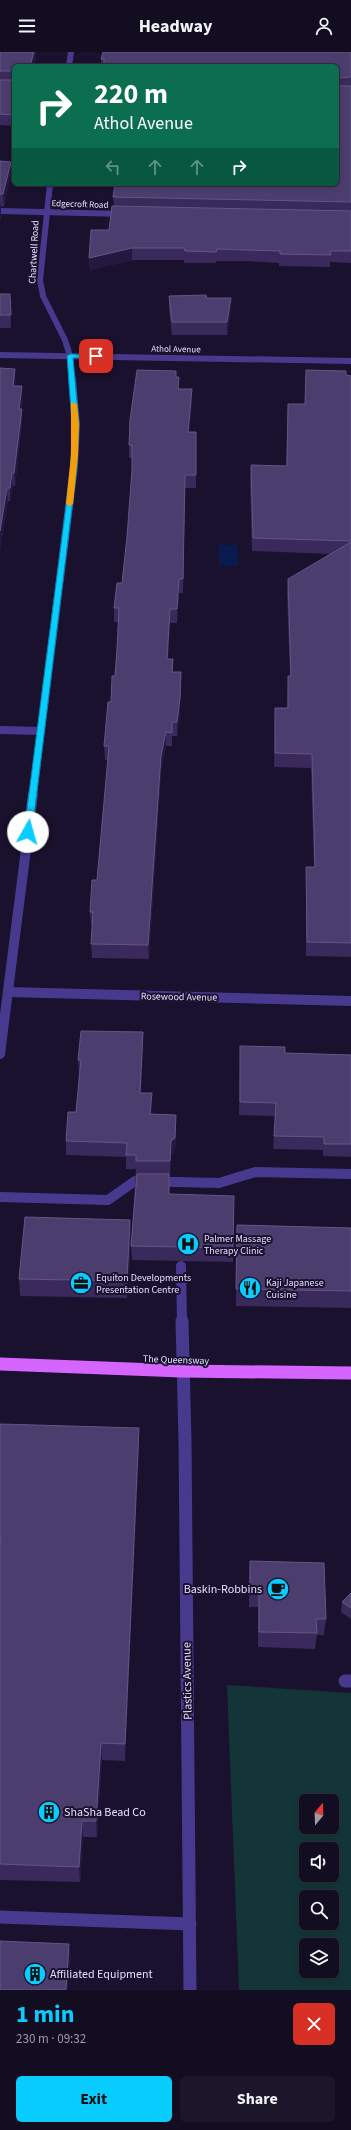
<!DOCTYPE html>
<html lang="en">
<head>
<meta charset="utf-8">
<style>
	body { margin:0; font-family:"Source Sans 3",sans-serif; background:#1c162a; color:#f1f3f6; height:100vh; display:flex; flex-direction:column; font-size:15px; white-space:nowrap }
	* { box-sizing:border-box; margin:0 }
	p { font-size:13px; color:#9d9ca5 }
	.icon { flex:none; width:22px; height:22px; fill:none; stroke:currentColor; stroke-width:2; stroke-linecap:round; stroke-linejoin:round }
	.map { position:relative; height:1938px; overflow:hidden }
	.drawer { display:flex; flex-direction:column; background:#130d22; flex:1 }
	.drawer>* { flex:none }
	.hud { position:absolute; left:12px; top:12px; width:327px; height:122px; border-radius:6px; box-shadow:0 2px 6px #0003,0 0 0 1px #322d40; background:#0b6e4f; color:#fff; overflow:hidden }
	.needle { width:26px; rotate:19deg }
	.tools { position:absolute; left:299px; top:1742px; display:grid; gap:8px }
	.tools a { display:grid; place-items:center; width:40px; height:40px; border-radius:6px; background:#130d22; box-shadow:0 2px 6px #0003,0 0 0 1px #322d40; font-size:20px }
	.pin { position:absolute; display:grid; place-items:center; width:34px; height:34px; color:#fff; margin:-17px; border-radius:8px; box-shadow:0 2px 6px #0006 }
	.me { position:absolute; width:44px; margin:-22px; rotate:7deg; stroke-linejoin:round; filter:drop-shadow(0 0 3px #0008) }
	.turn { display:flex; align-items:center; gap:14px; height:84px; padding:0 16px; font-size:18px }
	.turn .icon { width:52px; height:52px; stroke-width:2.5 }
	.turn b { display:block; font-size:28px; line-height:34px }
	.lanes { display:flex; align-items:center; height:38px; padding:0 16px; background:#0003; justify-content:center; gap:20px; direction:ltr }
	.lanes .off { opacity:.35 }
	.round { display:grid; place-items:center; flex:none; width:42px; height:42px; border-radius:6px; background:#1c162a }
	.headline { display:flex; align-items:center; justify-content:space-between; height:68px; padding:0 16px }
	h1 { font-size:24px; font-weight:700; line-height:30px; color:#09ccff }
	.cta { display:flex; gap:8px; margin-top:auto; padding:8px 16px }
	.cta a { flex:1; height:46px; border-radius:6px; background:#09ccff; color:#111; font-size:16px; font-weight:700; line-height:46px; text-align:center }
	.cta a+a { background:#1c162a; color:#f1f3f6 }
	header { display:flex; justify-content:space-between; align-items:center; height:52px; padding:0 16px; background:#130d22; font-size:18px; font-weight:700 }
	.map>svg:first-child { display:block }
</style>
</head>
<body>
<header><svg class="icon" aria-label="menu" viewBox="0 0 24 24"><path d="M4 6h16M4 12h16M4 18h16"/></svg>Headway<svg class="icon" aria-label="person" viewBox="0 0 24 24"><circle cx="12" cy="8" r="4"/><path d="M4 21q1-7 8-7t8 7"/></svg></header>
<div class="map">
<svg width="351" height="1938" viewBox="0 0 351 1938">
	<rect width="100%" height="100%" fill="#19112d"/>
	<path fill="#133538" fill-rule="evenodd" d="M227,1633L351,1641V1938H239ZM306,1749H332V1775H306ZM306,1797H332V1823H306ZM306,1845H332V1871H306ZM306,1893H332V1919H306Z"/>
	<path fill="#091b4e" d="M219,493H237L238,514H219Z"/>
	<g fill="none" stroke-linecap="round" stroke-linejoin="round">
		<g stroke="#473a8e" stroke-width="6">
			<path d="M69,14L71,0"/>
			<path d="M50,132L40,228L43,244L65,288L70,304L72,328"/>
			<path d="M0,159L124,162"/>
			<path d="M0,303L351,309"/>
		</g>
		<g stroke="#473a8e" stroke-width="8">
			<path d="M0,678L40,679"/>
			<path d="M33,743L74,415L76,372L72,327"/>
		</g>
		<g stroke="#473a8e" stroke-width="10">
			<path d="M8,940L351,949"/>
			<path d="M0,1002L33,742"/>
			<path d="M0,1145L108,1148L135,1129L219,1131L255,1120L351,1122"/>
			<path d="M181,1214L182,1270"/>
		</g>
		<g stroke="#473a8e" stroke-width="13">
			<path d="M182,1269L185,1389L190,1938"/>
			<path d="M345,1629H351"/>
			<path d="M0,1865L190,1872"/>
		</g>
		<path stroke="#d664ff" stroke-width="13" d="M0,1312L182,1319L351,1321"/>
	</g>
	<g fill="#392a5b">
		<path d="M0,0H36V4L34,14H14V74L0,73Z"/>
		<path d="M351,0V211L330,210V215L279,214V211L247,209H216V211H184V208H132L90,218L89,206L109,178L114,154L113,145L337,132V14H101V7Z"/>
		<path d="M0,109L11,110V122L4,154L1,155V164L0,170Z"/>
		<path d="M0,242H10L11,276H0Z"/>
		<path d="M169,244L207,246L231,259L227,283H172L169,257Z"/>
		<path d="M0,316L16,330L15,334L23,347L21,357L22,370L15,434H13L10,449H8L0,499Z"/>
		<path d="M306,318L351,324V905L306,904V815H314L311,716L274,715L275,656H287L288,624H290L287,541L288,527L332,502L252,499L250,426L251,413L286,414L288,352H305Z"/>
		<path d="M176,325L179,337L192,350L189,380H196V436H185L183,541H179L177,571H170L168,607H173V620H181L180,660L177,684H172V694H166L161,718L149,907L92,906L91,892L92,874H91L90,860L97,828L108,708H105L104,694L115,624L119,570H114V556L122,531L127,485L132,418V406H129V393Z"/>
		<path d="M143,980V994L141,1041L152,1055L151,1062L176,1077L175,1100L171,1103L170,1123H169V1142L233,1196V1210L132,1208L131,1194L136,1117H126V1105L66,1103V1089L76,1060L79,1022L78,1008Z"/>
		<path d="M240,994L285,1001L351,1003V1105L323,1104V1098L273,1097L275,1064L239,1063Z"/>
		<path d="M130,1168L131,1185L127,1246L20,1244L19,1227Z"/>
		<path d="M237,1173L351,1176V1256L236,1254Z"/>
		<path d="M0,1372L139,1394L125,1709L102,1708L97,1785H83L80,1830L0,1828Z"/>
		<path d="M250,1509L326,1567L324,1583H317L315,1597L258,1595V1555H249V1525Z"/>
		<path d="M351,1541V1567L341,1560L342,1550Z"/>
	</g>
	<g fill="#241841">
		<path d="M34,0H36V4L34,14H30Z"/>
		<path d="M11,110V122L4,154L3,142Z"/>
		<path d="M1,151V164L0,170V154Z"/>
		<path d="M132,196V208L90,218L89,206Z"/>
		<path d="M231,246V259L227,283V270Z"/>
		<path d="M15,317L16,330L13,346V334Z"/>
		<path d="M22,334L23,347L19,370V357Z"/>
		<path d="M192,337V350L188,393V380Z"/>
		<path d="M22,357V370L15,434L14,421Z"/>
		<path d="M12,421L13,434L10,449V436Z"/>
		<path d="M7,436L8,449L0,499V479Z"/>
		<path d="M179,527V541L177,571V557Z"/>
		<path d="M170,557V571L167,621V607Z"/>
		<path d="M181,620L180,660L177,684V670Z"/>
		<path d="M166,680V694L161,718L149,907L148,893L161,704Z"/>
		<path d="M143,980V994L140,1055V1041Z"/>
		<path d="M152,1041V1055L151,1076L150,1062Z"/>
		<path d="M176,1063L175,1100L171,1103L170,1123L171,1089Z"/>
		<path d="M130,1168L131,1185L127,1246V1229Z"/>
		<path d="M139,1376V1394L125,1709V1692Z"/>
		<path d="M101,1691L102,1708L97,1785L96,1769Z"/>
		<path d="M82,1769L83,1785L80,1830L79,1815Z"/>
		<path d="M69,1892L71,1905L68,1938H66Z"/>
	</g>
	<g fill="#4b3d6d" stroke="#645684">
		<path d="M0,0H34L30,14H14V19H0Z"/>
		<path d="M103,0H351V25L337,26V14H105L106,12H104V7H101Z"/>
		<path d="M0,28H14V63L0,62Z"/>
		<path d="M337,34H351V150L113,145L115,132H337Z"/>
		<path d="M0,109L11,110L3,142H0Z"/>
		<path d="M112,154L351,159V199H330L331,203L280,202V199L247,198L217,197L216,200L185,199L184,196H132L89,206L91,178H109Z"/>
		<path d="M0,242H10L11,263H0Z"/>
		<path d="M206,243L207,246H231L227,270H172L169,244Z"/>
		<path d="M0,316L15,317L13,334H22L19,357H22L14,421H12L10,436H7L0,479Z"/>
		<path d="M137,318L176,319V325H179L178,337H192L188,380H196V423H185L183,527H179L177,557H170L167,607H173L172,620H181L180,646L177,670H172V681L166,680L161,704L148,893L91,892L93,860H90L92,828H97L109,694H104L108,650H111L112,624H115L117,597L119,556H114L117,531H122L127,485L132,418V393H129L130,368Z"/>
		<path d="M306,318L346,319V323L351,324V489L253,486L251,413L287,414L288,352H305Z"/>
		<path d="M351,490V891L307,890L306,815H315L312,702L275,701V656H288V624H291L288,527Z"/>
		<path d="M81,979L143,980L140,1041H152L150,1062L176,1063L175,1086L171,1089L170,1109H136V1103H126L127,1091L66,1089L68,1060H76L81,1008H78Z"/>
		<path d="M240,994L285,995V1001L351,1003V1092H324V1085L274,1084L276,1051L240,1050Z"/>
		<path d="M137,1122H169V1142L234,1144L233,1196L131,1194Z"/>
		<path d="M25,1165L130,1168L127,1229L19,1227Z"/>
		<path d="M237,1173L351,1176V1239L236,1237Z"/>
		<path d="M0,1372L139,1376L125,1692L101,1691L96,1769H82L79,1815L0,1812V1492L1,1486H0Z"/>
		<path d="M250,1509L324,1511L326,1567H316L317,1581L259,1580V1539H250Z"/>
		<path d="M351,1541V1556L342,1550Z"/>
		<path d="M0,1889L69,1892L66,1938H0Z"/>
	</g>
	<path fill="#09ccff" stroke="#0685a6" d="M70,302L96,303L99,304L96,306H73L79,372L77,415L32,780L28,782L24,780L71,415L72,372L67,304Z"/>
	<path fill="#f59e0b" d="M71,350L77,352L79,372L78,403L73,452L69,454L66,452L71,403Z"/>
	<defs>
		<g id="hospital-disc" transform="scale(1.15)"><circle r="9.5" fill="#09ccff" stroke="#19112d"/><path d="M-5-5h3v3.5h4V-5h3V5h-3V1.5h-4V5h-3Z" fill="#111"/></g>
		<g id="office-disc" transform="scale(1.15)"><circle r="9.5" fill="#09ccff" stroke="#19112d"/><path d="M-6-3h4V-5.5h4V-3h4V5H-6ZM-1-4.5V-3h2v-1.5ZM-6 0V1H6V0Z" fill="#111"/></g>
		<g id="restaurant-disc" transform="scale(1.15)"><circle r="9.5" fill="#09ccff" stroke="#19112d"/><path d="M-5-6h1v4h1v-4h1v4h1v-4h1v5L-1.5 .5V6h-2V.5L-5-1ZM5-6V6H3V1.5H1.5Q1.5-4 5-6Z" fill="#111"/></g>
		<g id="cafe-disc" transform="scale(1.15)"><circle r="9.5" fill="#09ccff" stroke="#19112d"/><path d="M-5.5-4.5H6V0H3Q3 3.5 0 3.5H-2.5Q-5.5 3.5-5.5 0ZM3-3.2v2h1.7v-2ZM-6 4.5H4V6H-6Z" fill="#111"/></g>
		<g id="building-disc" transform="scale(1.15)"><circle r="9.5" fill="#09ccff" stroke="#19112d"/><path d="M-4-6H4V6H1V3H-1V6H-4ZM-2.5-4.3h1.7v1.8h-1.7ZM.8-4.3h1.7v1.8H.8ZM-2.5-1h1.7V.8h-1.7ZM.8-1h1.7V.8H.8Z" fill="#111"/></g>
	</defs>
	<g fill-rule="evenodd">
		<use href="#hospital-disc" x="188" y="1192"/>
		<use href="#office-disc" x="81" y="1231"/>
		<use href="#restaurant-disc" x="250" y="1236"/>
		<use href="#cafe-disc" x="278" y="1537"/>
		<use href="#building-disc" x="49" y="1760"/>
		<use href="#building-disc" x="35" y="1922"/>
	</g>
	<g text-anchor="middle" stroke-width="4" stroke-linejoin="round" paint-order="stroke">
		<g font-size="9" fill="#e5ddff" stroke="#19112d">
			<text transform="translate(80 152) rotate(2)" y="3">Edgecroft Road</text>
			<text transform="translate(176 297) rotate(1)" y="3">Athol Avenue</text>
		</g>
		<g font-size="10" fill="#e5ddff" stroke="#19112d">
			<text transform="translate(33 200) rotate(-87)" y="4">Chartwell Road</text>
			<text transform="translate(179 944) rotate(1)" y="4">Rosewood Avenue</text>
			<text transform="translate(176 1307) rotate(2)" y="4">The Queensway</text>
		</g>
		<g font-size="10" fill="#e5ddff" stroke="#19112d" text-anchor="start">
			<text x="204" y="1190">Palmer Massage<tspan x="204" dy="12">Therapy Clinic</tspan></text>
			<text x="96" y="1229">Equiton Developments<tspan x="96" dy="12">Presentation Centre</tspan></text>
			<text x="266" y="1234">Kaji Japanese<tspan x="266" dy="12">Cuisine</tspan></text>
		</g>
		<g font-size="12" fill="#e5ddff" stroke="#19112d" text-anchor="start">
			<text x="262" y="1541" text-anchor="end">Baskin-Robbins</text>
			<text x="64" y="1764">ShaSha Bead Co</text>
			<text x="50" y="1926">Affiliated Equipment</text>
		</g>
		<g font-size="12" fill="#e5ddff" stroke="#19112d">
			<text transform="translate(187 1629) rotate(-91)" y="4">Plastics Avenue</text>
		</g>
	</g>
</svg>
<div class="tools">
<a><svg class="needle" viewBox="-14 -14 28 28"><path d="M0-13l5 13h-10z" fill="#e53935"/><path d="M0 13l5-13h-10z" fill="#9d9ca5"/></svg></a>
<a><svg class="icon" aria-label="sound" viewBox="0 0 24 24"><path d="M4 9h4l5-4v14l-5-4H4zM17 9q2 3 0 6"/></svg></a>
<a><svg class="icon" aria-label="search" viewBox="0 0 24 24"><circle cx="10" cy="10" r="6"/><path d="M15 15l6 6"/></svg></a>
<a><svg class="icon" aria-label="layers" viewBox="0 0 24 24"><path d="M12 4l9 5-9 5-9-5zM3 14l9 5 9-5"/></svg></a>
</div>
<div class="pin" style="left:96px;top:304px;background:#d93025"><svg class="icon" aria-label="arrive" viewBox="0 0 24 24"><path d="M6 21V4h12l-3 4 3 4H6"/></svg></div>
<svg class="me" style="left:28px;top:780px" viewBox="-20 -20 40 40"><circle r="19" fill="#fff"/><path d="M0-13L10 11 0 6-10 11z" fill="#09ccff"/></svg>
<div class="hud">
<div class="turn"><svg class="icon" aria-label="right" viewBox="0 0 24 24"><path d="M7 20v-9h11M14 6l5 5-5 5"/></svg><div><b>220 m</b>Athol Avenue</div></div>
<div class="lanes"><svg class="icon off" aria-label="left" viewBox="0 0 24 24"><path d="M17 20v-9H6M10 6l-5 5 5 5"/></svg><svg class="icon off" aria-label="ahead" viewBox="0 0 24 24"><path d="M12 20V5M6 11l6-6 6 6"/></svg><svg class="icon off" aria-label="ahead" viewBox="0 0 24 24"><path d="M12 20V5M6 11l6-6 6 6"/></svg><svg class="icon" aria-label="right" viewBox="0 0 24 24"><path d="M7 20v-9h11M14 6l5 5-5 5"/></svg></div>
</div>
</div>
<section class="drawer">
<div class="headline"><div><h1>1 min</h1><p>230 m · 09:32</p></div><a class="round" style="background:#d93025;color:#fff"><svg class="icon" aria-label="close" viewBox="0 0 24 24"><path d="M6 6l12 12M18 6L6 18"/></svg></a></div>
<div class="cta"><a>Exit</a><a>Share</a></div>
</section>
</body>
</html>
